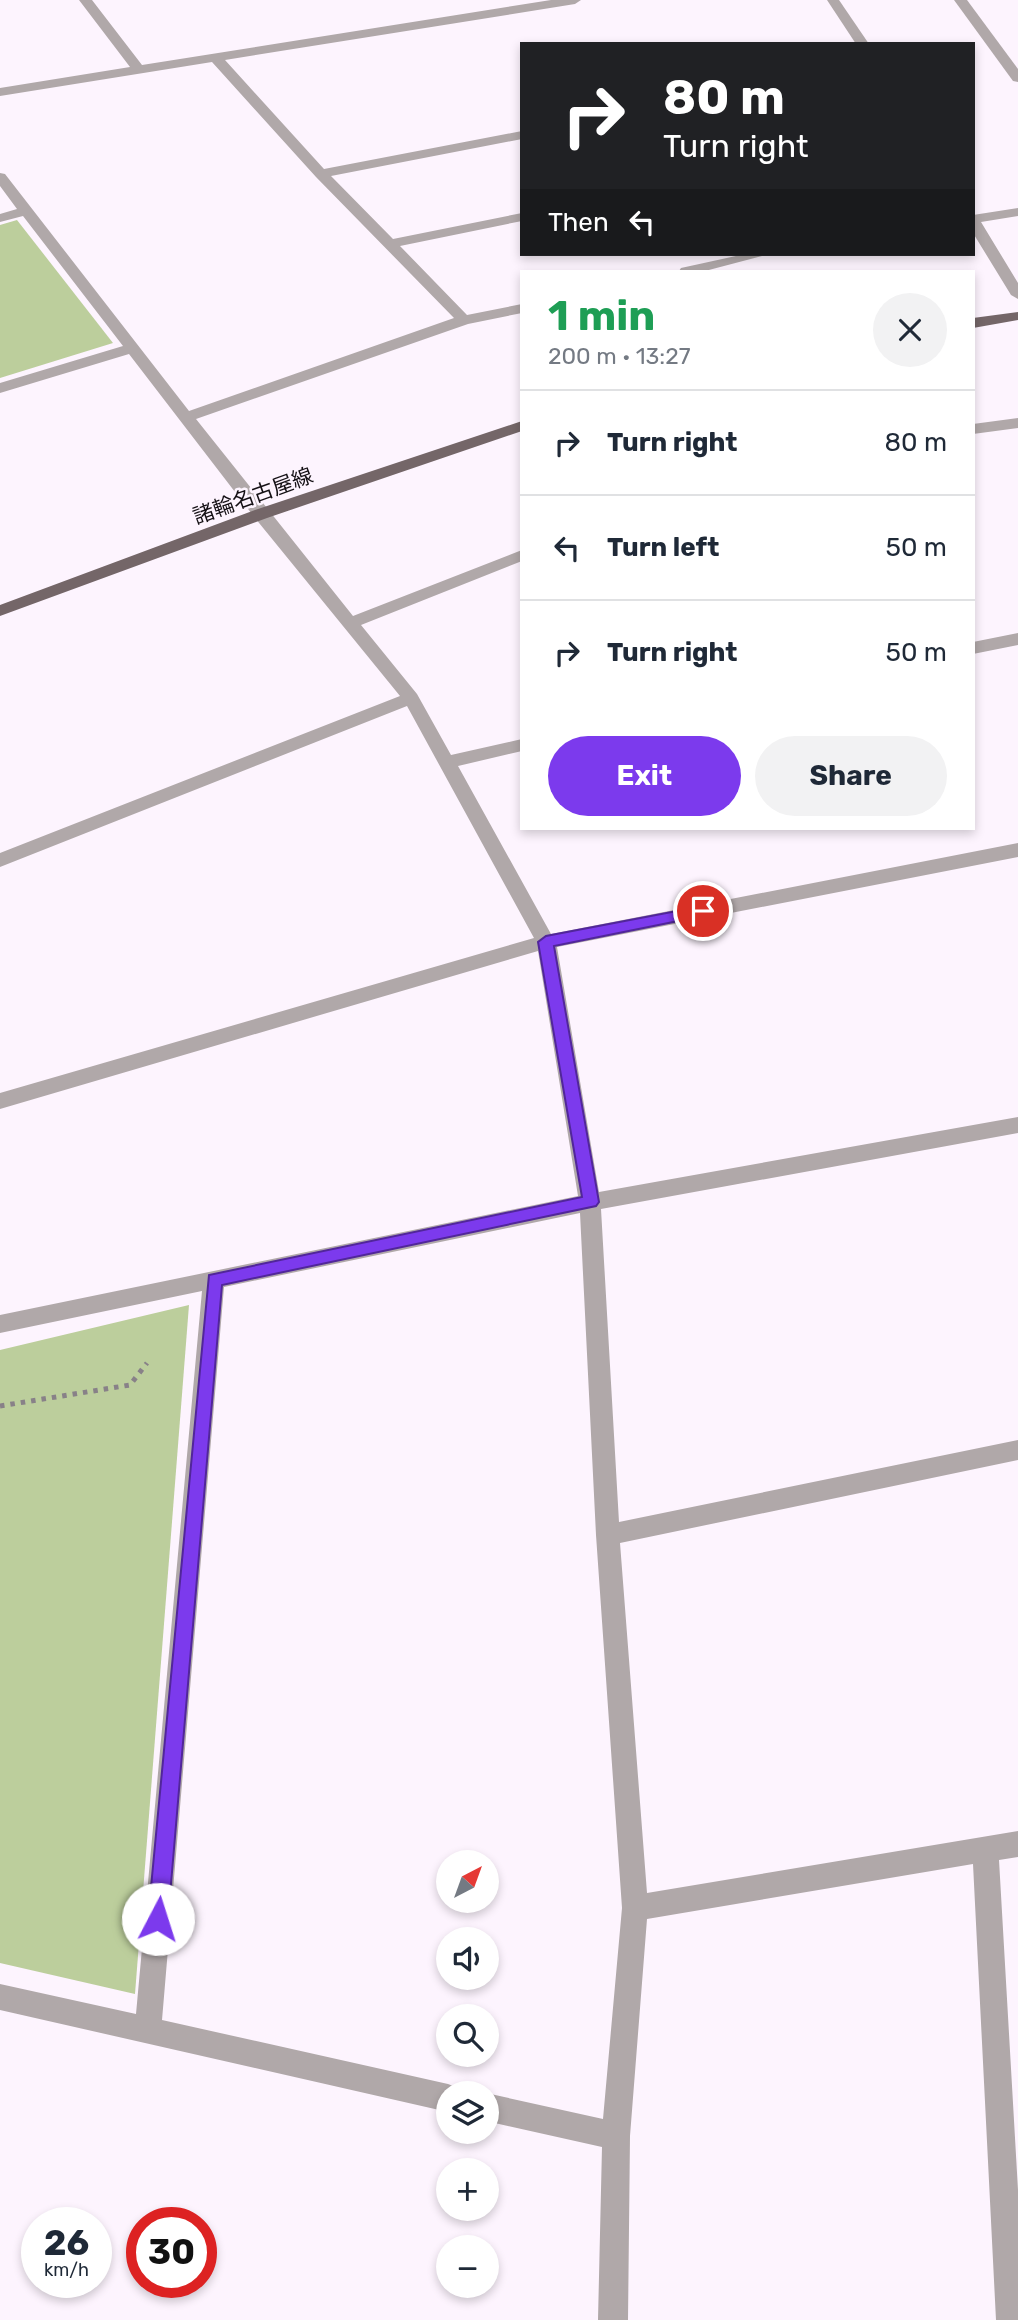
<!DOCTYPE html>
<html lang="en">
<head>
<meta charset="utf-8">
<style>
	body { margin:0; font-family:Rubik,"Noto Sans JP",sans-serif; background:#f2f2f3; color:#1f2937; height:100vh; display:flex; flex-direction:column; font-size:26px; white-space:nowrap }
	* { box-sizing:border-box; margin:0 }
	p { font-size:23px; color:#747a83 }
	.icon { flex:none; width:38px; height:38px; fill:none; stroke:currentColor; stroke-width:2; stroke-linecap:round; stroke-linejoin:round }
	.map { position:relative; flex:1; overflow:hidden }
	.details { position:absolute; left:520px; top:270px; width:455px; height:560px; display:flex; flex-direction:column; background:#fff; border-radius:0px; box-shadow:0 4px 10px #0003 }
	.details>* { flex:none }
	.top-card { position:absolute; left:520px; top:42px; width:455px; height:214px; border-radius:0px; box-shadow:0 4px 10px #0003; background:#202124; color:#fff; overflow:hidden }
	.needle { width:46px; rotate:41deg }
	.tools { position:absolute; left:436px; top:1850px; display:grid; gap:14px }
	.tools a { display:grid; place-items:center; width:63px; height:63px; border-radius:50%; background:#fff; box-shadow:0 4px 10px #0003; font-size:35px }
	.speed { position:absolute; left:21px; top:2207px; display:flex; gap:14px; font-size:35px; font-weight:700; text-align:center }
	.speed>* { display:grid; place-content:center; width:91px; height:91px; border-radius:50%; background:#fff; box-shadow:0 4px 10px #0003; line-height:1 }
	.speed small { font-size:18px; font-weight:400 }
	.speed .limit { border:10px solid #d22; background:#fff; color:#111 }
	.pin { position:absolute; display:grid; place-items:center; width:60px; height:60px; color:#fff; margin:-30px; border:4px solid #fff; border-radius:50%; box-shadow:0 2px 7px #0007 }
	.me { position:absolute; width:77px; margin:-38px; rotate:5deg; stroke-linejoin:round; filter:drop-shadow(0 0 5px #0008) }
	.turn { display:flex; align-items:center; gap:24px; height:147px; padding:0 28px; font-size:32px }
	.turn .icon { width:91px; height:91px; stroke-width:2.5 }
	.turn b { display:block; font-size:49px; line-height:60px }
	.then { display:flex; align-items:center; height:66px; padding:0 28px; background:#0003; gap:14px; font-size:26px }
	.round { display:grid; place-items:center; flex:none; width:74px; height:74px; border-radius:37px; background:#f2f2f3 }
	.head { display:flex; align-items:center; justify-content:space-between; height:119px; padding:0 28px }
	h1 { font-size:42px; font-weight:700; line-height:52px; color:#1e9e55 }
	.cta { display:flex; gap:14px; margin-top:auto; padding:14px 28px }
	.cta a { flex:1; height:80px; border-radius:42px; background:#7c3aed; color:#fff; font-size:28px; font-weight:700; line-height:80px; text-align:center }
	.cta a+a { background:#f2f2f3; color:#1f2937 }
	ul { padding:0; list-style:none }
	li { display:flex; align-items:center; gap:21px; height:105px; padding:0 28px; border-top:2px solid #e0e1e3 }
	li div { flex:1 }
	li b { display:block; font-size:26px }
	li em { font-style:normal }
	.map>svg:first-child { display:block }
</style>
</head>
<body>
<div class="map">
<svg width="1018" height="2320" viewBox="0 0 1018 2320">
	<rect width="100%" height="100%" fill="#fdf4fe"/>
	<g fill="#bcce9c">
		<path d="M17,220L113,343L0,378V225Z"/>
		<path d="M189,1305L135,1994L0,1963V1350Z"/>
	</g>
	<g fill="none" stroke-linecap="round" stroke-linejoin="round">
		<path stroke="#888188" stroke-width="5" stroke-dasharray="4.5 6" stroke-linecap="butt" d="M0,1406L130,1385L147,1363"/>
		<g fill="#b0a8a9" fill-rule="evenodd">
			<path d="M79,0H92L142,65L551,0H581L575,4L225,60L324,169L522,131V139L331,176L393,239L522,213V221L400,246L467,315L522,304V313L468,324L196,419L353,616L522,550V561L361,625L417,694L451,755L522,739V751L458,766L551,934L1018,843V857L557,947L599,1192L1018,1117V1133L601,1209L619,1522L1018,1440V1460L620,1543L647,1893L1018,1831V1857L999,1860L1018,2190V2320H996L973,1864L647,1919L630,2136L628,2320H598L602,2147L486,2121V2093L603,2119L622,1908L596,1535L580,1213L224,1287L162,2020L448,2084L458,2088L460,2093H448V2112L0,2010V1984L136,2014L202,1291L0,1333V1315L578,1196L538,951L0,1109V1093L534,938L407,706L0,867V853L400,696L255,518L129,354L0,393V383L123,346L23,216L0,222V214L17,209L0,186V173L5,174L189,411L454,318L316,177L212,62L0,96V88L130,67Z"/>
			<path d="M827,0H839L869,44H856Z"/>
			<path d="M954,0H967L1018,69V82L1013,81Z"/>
			<path d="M1018,208V216L981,222L1018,283V299L1011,295L973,233V215Z"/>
			<path d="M745,254L762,256L705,271H679L681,268Z"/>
			<path d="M1018,418V428L973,434V424Z"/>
			<path d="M1018,633V645L973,654V642Z"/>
		</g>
		<g fill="#746668" fill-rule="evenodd">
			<path d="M1018,312V320L973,328V318Z"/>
			<path d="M522,421V431L267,518L0,616V605L255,510Z"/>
		</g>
	</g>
	<path fill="#7c3aed" stroke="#51269a" stroke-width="2" d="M703,906L710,911L708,915L554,946L599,1202L596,1206L222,1285L168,1919L165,1926L158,1929L151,1926L148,1919L209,1275L582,1197L538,942L546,936Z"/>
	<g text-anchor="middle" stroke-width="5" stroke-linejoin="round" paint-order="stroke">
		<g font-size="21" fill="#141014" stroke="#fdf4fe">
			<text transform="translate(253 496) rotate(-20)" y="7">諸輪名古屋線</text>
		</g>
	</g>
</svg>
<div class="tools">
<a><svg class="needle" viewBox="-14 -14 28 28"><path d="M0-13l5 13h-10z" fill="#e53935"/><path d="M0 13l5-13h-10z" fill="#747a83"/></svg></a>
<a><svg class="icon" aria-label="sound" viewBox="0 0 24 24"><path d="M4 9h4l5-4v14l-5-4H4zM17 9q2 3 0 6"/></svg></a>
<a><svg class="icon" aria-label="search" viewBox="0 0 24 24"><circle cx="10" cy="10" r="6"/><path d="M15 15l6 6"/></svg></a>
<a><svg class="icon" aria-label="layers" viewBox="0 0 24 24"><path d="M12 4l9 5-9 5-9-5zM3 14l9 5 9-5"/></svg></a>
<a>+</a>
<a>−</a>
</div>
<div class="speed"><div>26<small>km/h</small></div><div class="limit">30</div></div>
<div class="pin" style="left:703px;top:911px;background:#d93025"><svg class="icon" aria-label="arrive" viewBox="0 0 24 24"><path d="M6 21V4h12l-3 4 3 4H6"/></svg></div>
<svg class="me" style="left:158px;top:1919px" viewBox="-20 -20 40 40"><circle r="19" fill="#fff"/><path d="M0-13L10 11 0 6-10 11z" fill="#7c3aed"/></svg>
<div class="top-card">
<div class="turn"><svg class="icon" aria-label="right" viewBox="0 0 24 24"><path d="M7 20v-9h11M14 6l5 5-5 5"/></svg><div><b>80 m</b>Turn right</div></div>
<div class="then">Then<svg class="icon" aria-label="left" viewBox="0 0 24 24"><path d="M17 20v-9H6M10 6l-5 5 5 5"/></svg></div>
</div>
<section class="details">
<div class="head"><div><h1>1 min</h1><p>200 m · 13:27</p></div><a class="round"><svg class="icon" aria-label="close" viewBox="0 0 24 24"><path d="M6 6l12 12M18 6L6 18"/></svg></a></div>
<ul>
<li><svg class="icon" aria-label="right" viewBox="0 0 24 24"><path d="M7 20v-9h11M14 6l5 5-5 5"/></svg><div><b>Turn right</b></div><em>80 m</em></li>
<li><svg class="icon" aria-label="left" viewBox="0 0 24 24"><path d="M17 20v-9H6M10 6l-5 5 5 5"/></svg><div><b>Turn left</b></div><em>50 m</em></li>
<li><svg class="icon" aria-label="right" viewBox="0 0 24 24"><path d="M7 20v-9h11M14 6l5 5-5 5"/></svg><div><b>Turn right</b></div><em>50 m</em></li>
</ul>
<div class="cta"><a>Exit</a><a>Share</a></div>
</section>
</div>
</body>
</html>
